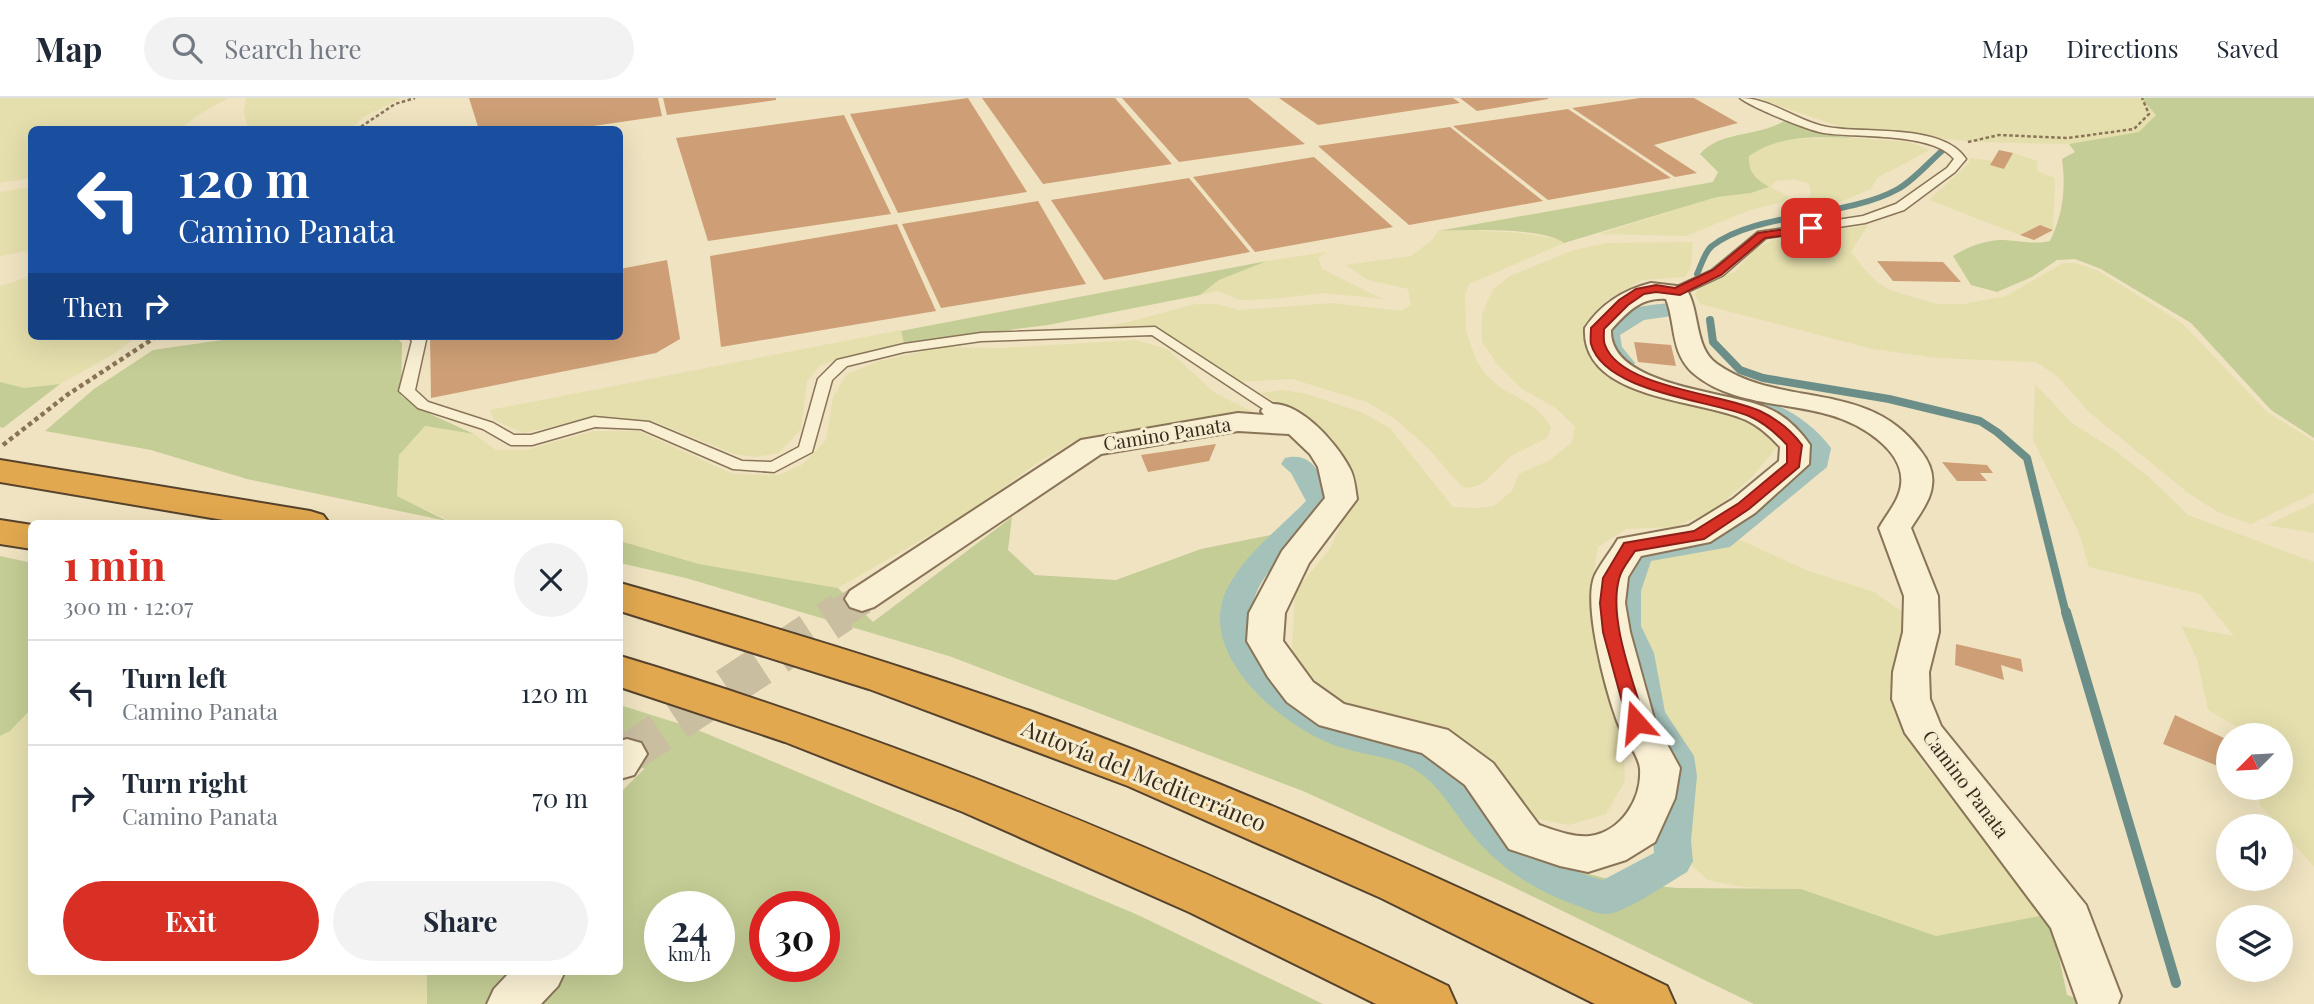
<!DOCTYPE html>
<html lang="en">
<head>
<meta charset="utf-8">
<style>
	body { margin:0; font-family:"Playfair Display",serif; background:#f2f2f3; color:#1f2937; height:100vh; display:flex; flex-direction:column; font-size:26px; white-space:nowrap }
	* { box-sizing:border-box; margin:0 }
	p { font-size:23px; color:#747a83 }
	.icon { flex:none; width:38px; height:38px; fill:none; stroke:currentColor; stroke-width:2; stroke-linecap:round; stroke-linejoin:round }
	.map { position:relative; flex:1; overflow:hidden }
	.sheet { position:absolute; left:28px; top:422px; width:595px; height:455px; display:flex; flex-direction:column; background:#fff; border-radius:10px; box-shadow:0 7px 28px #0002 }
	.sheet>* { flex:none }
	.top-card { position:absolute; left:28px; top:28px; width:595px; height:214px; border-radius:10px; box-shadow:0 7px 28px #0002; background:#1a4fa0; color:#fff; overflow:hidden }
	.needle { width:46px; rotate:246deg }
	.tools { position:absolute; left:2216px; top:625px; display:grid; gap:14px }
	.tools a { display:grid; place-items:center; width:77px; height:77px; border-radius:50%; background:#fff; box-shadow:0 7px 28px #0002; font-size:35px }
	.speed { position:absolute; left:644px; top:793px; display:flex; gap:14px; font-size:35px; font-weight:700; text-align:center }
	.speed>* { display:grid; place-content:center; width:91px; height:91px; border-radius:50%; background:#fff; box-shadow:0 7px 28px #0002; line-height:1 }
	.speed small { font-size:18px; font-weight:400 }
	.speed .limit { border:10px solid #d22; background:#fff; color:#111 }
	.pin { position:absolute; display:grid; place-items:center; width:60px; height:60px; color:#fff; margin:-30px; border-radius:14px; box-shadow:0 4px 10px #0006 }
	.me { position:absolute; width:77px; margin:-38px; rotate:342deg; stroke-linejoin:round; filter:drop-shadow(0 0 5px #0008) }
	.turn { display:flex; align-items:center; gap:24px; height:147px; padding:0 35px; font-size:32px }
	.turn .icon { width:91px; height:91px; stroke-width:2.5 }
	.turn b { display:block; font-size:49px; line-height:60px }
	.then { display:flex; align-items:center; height:66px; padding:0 35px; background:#0003; gap:14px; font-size:26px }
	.round { display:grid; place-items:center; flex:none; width:74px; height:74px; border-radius:37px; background:#f2f2f3 }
	.headline { display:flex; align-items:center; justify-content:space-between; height:119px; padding:0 35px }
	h1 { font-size:42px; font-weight:700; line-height:52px; color:#d93025 }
	.action { display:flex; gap:14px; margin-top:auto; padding:14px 35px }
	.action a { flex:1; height:80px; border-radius:42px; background:#d93025; color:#fff; font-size:28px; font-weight:700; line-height:80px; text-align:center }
	.action a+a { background:#f2f2f3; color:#1f2937 }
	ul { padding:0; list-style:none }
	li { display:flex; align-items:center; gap:21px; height:105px; padding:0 35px; border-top:2px solid #e0e1e3 }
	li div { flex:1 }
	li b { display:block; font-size:26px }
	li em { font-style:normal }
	header { display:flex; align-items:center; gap:42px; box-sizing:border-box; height:98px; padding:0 35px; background:#fff; border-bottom:2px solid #e0e1e3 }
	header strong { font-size:33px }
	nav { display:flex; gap:38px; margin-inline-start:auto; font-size:24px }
	.search { width:490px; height:63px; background:#f2f2f3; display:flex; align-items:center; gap:18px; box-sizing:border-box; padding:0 24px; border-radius:38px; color:#747a83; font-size:26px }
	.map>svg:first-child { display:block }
</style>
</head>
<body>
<header>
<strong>Map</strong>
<div class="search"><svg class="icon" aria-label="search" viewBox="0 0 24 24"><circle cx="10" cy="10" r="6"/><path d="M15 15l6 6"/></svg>Search here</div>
<nav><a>Map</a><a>Directions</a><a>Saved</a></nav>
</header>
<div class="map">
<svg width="2314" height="906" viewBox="0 0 2314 906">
	<rect width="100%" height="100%" fill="#efe3c1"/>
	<g fill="#e5dfae">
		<path d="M0,0H228L198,17L180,31L32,32L31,80L0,85Z"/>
		<path d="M246,0H402L363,19L350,32L248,31L244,14Z"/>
		<path d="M1757,0H2141L2157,17L2140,34L2069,46L1976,44L1846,31Z"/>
		<path d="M1854,40L1909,44L1930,52L1877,80L1871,91L1839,104L1805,107L1811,95L1809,86L1794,81L1776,83L1770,89L1790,99L1783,104L1750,112L1686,138L1599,136L1717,99L1751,95L1768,90L1754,79L1748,67L1749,58L1763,48L1784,41Z"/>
		<path d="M2013,55L2038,63L2037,73L2055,80L2053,132L2040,127L2020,137L1929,102L1969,65L1970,60L1993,63L1991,67L2004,71Z"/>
		<path d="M31,89V155L26,153L0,158V94Z"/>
		<path d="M1868,127L1851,154L1864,171L1878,185L1893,193L1937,206H1963L2006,198L2063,165H2076L2097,172L2182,225L2267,314L2314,343V395L2251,426L2218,414L2188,395L2090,315L2057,278L2036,264L1937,260L1873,251L1700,206L1695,196L1699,190L1716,180L1735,174L1752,153L1772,142Z"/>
		<path d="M1469,132L1522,135L1558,141L1564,145L1469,186L1465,197L1466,233L1476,262L1486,277L1501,290L1530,306L1545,320L1551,330L1547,340L1511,358L1482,386L1469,390L1461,388L1428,350L1395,321L1367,304L1292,281L1238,284L1157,229L1087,231L1124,225L1196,206H1217L1239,212L1333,205L1400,213L1411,207L1408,191L1368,182L1345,167L1411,158L1432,142L1438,133Z"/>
		<path d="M1693,144L1691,169L1685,179L1642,182L1608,201L1594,218L1588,231L1606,272L1753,322L1779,346L1753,378L1714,412L1674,429L1626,431L1598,449L1590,495L1600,561L1623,642L1625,683L1606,716L1569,727L1538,721L1495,679L1369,615L1332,601L1292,555L1295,493L1330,451L1342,424L1353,407L1352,388L1305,324L1261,295L1282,292L1307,296L1363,315L1390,330L1453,409L1478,410L1494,408L1512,393L1519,376L1550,362L1572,344L1575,329L1556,310L1522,291L1496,265L1482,243V216L1493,191L1510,178L1574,152L1607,145Z"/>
		<path d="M1326,154L1318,160L1322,171L1383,201L1324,195L1272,201L1240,202L1218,193L1200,197L1219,182L1267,163Z"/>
		<path d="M31,174L32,238H137L114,256L60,286L24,290L0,284V188L26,180Z"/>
		<path d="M901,232L904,245L852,257L819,268L807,284L801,331L779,355L756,359L734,356L653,323L588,321L523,335L494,322L490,312Z"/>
		<path d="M1135,242L1167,251L1215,295L1257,316H1232L1079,341L1037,365L966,416L838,490L699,466L620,443V425H455L397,398L399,357L424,328L474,336L496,352H526L593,333H639L733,376L779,377L803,366L826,342L833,299L847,276L879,263L944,249L1003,250Z"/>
		<path d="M2035,286L2072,325L2113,351L2149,379L2188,417L2314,464V769L2260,707L2259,690H2280V637H2251L2208,612L2197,561L2181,528L2234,538L2200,496L2089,469L2079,435L2033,342Z"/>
		<path d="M2314,405V435L2267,427Z"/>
		<path d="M1736,440L1806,472L1874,494L1901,513L1903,532L1896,564L1893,597L1900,626L1924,666L2050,816L1936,838L1801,791L1742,789L1708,782L1675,753L1685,673L1674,642L1653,606L1648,557L1630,524L1632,493L1639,460L1697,451Z"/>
		<path d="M31,611L32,873H427V906H0V638L10,633Z"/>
	</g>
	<g fill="#c4cd95" fill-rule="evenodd">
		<path d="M2141,0H2314V340L2271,312L2191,225L2101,171L2075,161L2057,162L2032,179L1997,194L1971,187L1953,158C1968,149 1982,143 2000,142C2018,142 2031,147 2050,143C2063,117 2066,90 2062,61L2075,54L2069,46L2139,34L2156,17Z"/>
		<path d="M1784,23L1826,36L1854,40C1816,39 1781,36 1749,58C1748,75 1756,81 1769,89L1751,95L1717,99L1564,145C1544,129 1465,132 1438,133L1713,84L1718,74L1700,56C1719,33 1759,39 1784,23Z"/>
		<path d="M1267,163L1219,182L1200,197L1048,227L904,245L901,233Z"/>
		<path d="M250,238H395L402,245L401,298L430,316L474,336L425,328L399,357L397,398L447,423L247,381L151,352L45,333L94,291L153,252Z"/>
		<path d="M0,284L24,290L60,286L3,330L0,329Z"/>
		<path d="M1012,419L1008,452L1035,477L1116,482L1201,451L1301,431L1274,459L1246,498L1243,517L1251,557L1281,593L1424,652L1449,669L1512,749L1560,768L1619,784L1677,790L1801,791L1936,838L2050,816L2067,897L2094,906H1754L1505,785L1303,693L949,558L686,480L620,465V443L699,466L838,490L873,524Z"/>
		<path d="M0,458L32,465L31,611L10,633L0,638Z"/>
		<path d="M620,607L693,630L1138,817L1323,906H537L567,873H620V695L644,671L620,642ZM660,808H719V868H660ZM765,808H824V868H765Z"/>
		<path d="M427,873H519L486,906H427Z"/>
	</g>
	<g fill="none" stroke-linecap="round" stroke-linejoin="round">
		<path stroke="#6b8f88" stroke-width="6" d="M1697,176C1701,168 1705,153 1712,148C1755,114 1846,120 1898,91C1914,82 1929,64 1943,52"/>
		<path stroke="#6b8f88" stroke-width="8" d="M1710,222L1713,244L1740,272L1763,280L1889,301L1980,323L1997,334L2027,360L2066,516"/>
		<path stroke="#6b8f88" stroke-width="10" d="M2066,514L2176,885"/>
		<g fill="#a4c1ba" fill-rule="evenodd">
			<path d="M1671,205L1679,207L1683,212L1679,217L1644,222L1620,237L1622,249L1635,265L1632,270C1610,276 1598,255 1596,236C1614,211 1642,207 1671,205Z"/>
			<path d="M1753,299C1782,306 1813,325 1831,350L1827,369L1730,449L1651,463L1641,493V528L1654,555L1665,614L1694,658L1697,678L1691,743L1693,763L1687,774C1668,785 1628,813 1608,816C1599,817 1586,811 1578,808C1535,793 1499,770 1470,734C1453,713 1439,686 1414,671C1391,657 1355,657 1329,645C1276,623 1194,553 1228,489C1247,454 1279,431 1306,403L1291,375L1281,366L1285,360C1316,352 1322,383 1335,404C1314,436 1275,456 1258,491C1228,555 1308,611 1359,629C1387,639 1419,637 1445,655C1464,668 1477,689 1491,706C1520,743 1558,771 1603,782L1654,755L1653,743L1661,678L1659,660L1631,616L1622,555L1609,528L1611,493L1628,448L1711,434L1800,366L1803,351L1800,349L1778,330L1744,312L1740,307L1744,302Z"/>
		</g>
	</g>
	<g fill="#ce9f76">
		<path d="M469,0H658L662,18L566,32H479Z"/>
		<path d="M663,0H776V2L667,17Z"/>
		<path d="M968,0L1027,94L898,115L850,16Z"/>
		<path d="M982,0H1115L1172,66L1043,86Z"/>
		<path d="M1122,0H1248L1305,46L1179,64Z"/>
		<path d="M1279,0H1453L1460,5L1318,27Z"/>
		<path d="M1460,0H1548V1L1477,13Z"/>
		<path d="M1640,0H1694L1738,25L1654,47L1697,75L1675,79L1572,10Z"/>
		<path d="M1568,11L1671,80L1548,102L1453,28Z"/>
		<path d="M844,17L891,116L708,143L676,40Z"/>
		<path d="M1450,29L1543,103L1409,127L1318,48Z"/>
		<path d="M1999,52L2013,55L2004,71L1990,67Z"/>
		<path d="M1314,59L1393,129L1255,154L1193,79Z"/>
		<path d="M1189,80L1250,154L1104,182L1051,102Z"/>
		<path d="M1038,103L1086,186L941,210L902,126Z"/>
		<path d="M897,126L936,213L721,249L710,158Z"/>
		<path d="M2040,127L2053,132L2034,142L2020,137Z"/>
		<path d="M667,162L680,241L656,255L431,300L430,238H620V171Z"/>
		<path d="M1877,163L1943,164L1961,184L1893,183Z"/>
		<path d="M1634,244L1671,247L1676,268L1638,264Z"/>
		<path d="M1216,346L1209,363L1148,374L1141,357Z"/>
		<path d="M1942,364L1987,367L1993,375H1980L1987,383H1957Z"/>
		<path d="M1956,546L2021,561L2023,574L2001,567L2004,582L1955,567Z"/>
		<path d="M2175,617L2228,642V672L2163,646Z"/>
	</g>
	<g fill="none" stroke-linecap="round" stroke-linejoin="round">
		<path stroke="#cabea0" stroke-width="31" stroke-dasharray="31 15" stroke-linecap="butt" d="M839,516L862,501"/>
		<path stroke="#cabea0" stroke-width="40" stroke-dasharray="40 20" stroke-linecap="butt" d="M627,656L842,514"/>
		<g stroke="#897458" stroke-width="3">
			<g id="lane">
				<path d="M1740,0C1771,0 1796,23 1827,29C1864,36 1943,25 1966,61L1955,74L1904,112L1865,125L1766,140L1722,178L1681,197H1671V191L1712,172L1758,134L1863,118L1896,106L1947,70L1954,61C1933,34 1857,40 1824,35C1809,33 1751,9 1740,0Z"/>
				<path d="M1155,229L1284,313L1276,318L1271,316L1152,237L981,243L904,254L847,268L832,282L812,354L774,374L733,371L641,331L595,329L532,347H511L483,331L418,310L399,293L412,243L408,238H423L426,242L415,292L428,304L493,325L514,337H531L594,319L649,324L742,363L771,364L799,349L818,281L837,262L904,246L981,235Z"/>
			</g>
		</g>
		<g stroke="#897458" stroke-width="4">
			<g id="street">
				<path d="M1651,185L1685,189C1701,212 1693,249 1717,266C1780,311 1868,281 1920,352C1928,362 1934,374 1932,387C1931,402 1919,417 1911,430L1938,498L1939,534L1929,574L1930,601L1941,628L2086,807L2121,898L2118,906H2078L2051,830L1905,635L1892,601L1893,574L1903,534L1904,498L1879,430C1886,417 1899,403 1901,387C1906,352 1859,325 1830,317C1786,304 1730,307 1693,275C1670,254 1676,226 1666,201C1641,199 1627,214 1611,232C1609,288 1726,293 1765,309C1783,316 1799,331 1810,347L1809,366L1755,415L1710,444L1641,458L1628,479L1625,505L1630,534L1655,624L1680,670L1675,700L1655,744L1626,762L1588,774L1560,768L1509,751L1465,687L1422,655L1319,627L1287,604L1268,579L1247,543L1249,515L1282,453L1325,400L1318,369L1310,356L1289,336L1238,333L1101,356L874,509L862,513L850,509L845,501L850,493L1081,342L1238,315L1264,317L1261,313L1266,307C1296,299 1336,344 1349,369C1355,379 1355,390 1357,401L1309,465L1285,515L1283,543L1313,584L1344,606L1448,632L1493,665L1539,727C1554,732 1574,740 1590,738C1621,734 1642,701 1640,671C1639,656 1622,638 1617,623C1606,593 1582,505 1595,477C1601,465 1611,453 1618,441L1689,428L1733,401L1779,363L1780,349C1770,338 1759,328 1746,322C1700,301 1581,302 1585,230C1601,206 1623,192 1651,185Z"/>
				<path d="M627,641L641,645L647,656L634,677L620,681V643Z"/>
				<path d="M511,873H565L558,888L541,906H487L494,891Z"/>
			</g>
		</g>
		<g stroke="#56422d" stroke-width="4">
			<g id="highway">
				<path d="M0,362L310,413L323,417L329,425H241L0,384Z"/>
				<path d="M0,422L32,427V451L0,446Z"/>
				<path d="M620,485C758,524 895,565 1030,613C1248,692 1459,787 1667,888L1675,906H1595L1381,800L1128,688L869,591L620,513Z"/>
				<path d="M620,558C906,644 1180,758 1448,888L1456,906H1376L1189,814L963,714L785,644L620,589Z"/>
			</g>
		</g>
		<g stroke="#897458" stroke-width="2.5" stroke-dasharray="3.5 2.5" stroke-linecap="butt">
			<path d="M356,32L395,6L415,0"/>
			<path d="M1968,44L1999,37L2068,40L2134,31L2149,16L2142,0"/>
		</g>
		<path stroke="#897458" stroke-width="4.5" stroke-dasharray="4.5 3.5" stroke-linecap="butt" d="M3,347L67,297L157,238"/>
		<use href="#lane" fill="#f9f0d4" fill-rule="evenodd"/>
		<use href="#street" fill="#f9f0d4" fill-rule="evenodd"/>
		<use href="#highway" fill="#e1a84f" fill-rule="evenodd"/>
	</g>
	<path fill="#d93025" stroke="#8d1f18" stroke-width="2" d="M1811,127L1815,128V133L1765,140L1721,177L1680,197L1656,194L1644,196L1628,207L1604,231C1604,236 1603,243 1605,247C1620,290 1725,296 1760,313C1777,321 1791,332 1802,347L1799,369L1749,411L1704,441L1635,453C1630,461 1621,471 1619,481C1608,522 1634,584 1645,624L1642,629H1629L1603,534L1600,505L1603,480L1624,445L1694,433L1739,405L1787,365V347C1776,335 1765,325 1749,318C1710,302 1605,295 1591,246C1590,242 1591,235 1591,230L1619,202L1636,191L1656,187L1675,190L1713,172L1758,135Z"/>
	<g text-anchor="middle" stroke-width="6" stroke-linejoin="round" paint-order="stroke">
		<g font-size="19" fill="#382b1d" stroke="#f6edd1">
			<text transform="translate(1167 336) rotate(-9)" y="7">Camino Panata</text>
			<text transform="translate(1966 686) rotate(53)" y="7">Camino Panata</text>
		</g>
		<g font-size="23" fill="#382b1d" stroke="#f6edd1">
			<text transform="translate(1144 678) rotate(22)" y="8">Autovía del Mediterráneo</text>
		</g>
	</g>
</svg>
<div class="tools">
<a><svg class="needle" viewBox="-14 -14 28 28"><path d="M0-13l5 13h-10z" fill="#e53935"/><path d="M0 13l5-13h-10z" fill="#747a83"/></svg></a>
<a><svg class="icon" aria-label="sound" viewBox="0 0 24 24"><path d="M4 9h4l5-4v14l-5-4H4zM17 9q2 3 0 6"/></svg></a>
<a><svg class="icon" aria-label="layers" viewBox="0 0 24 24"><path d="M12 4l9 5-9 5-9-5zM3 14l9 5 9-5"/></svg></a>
</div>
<div class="speed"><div>24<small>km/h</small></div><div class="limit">30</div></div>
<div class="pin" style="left:1811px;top:130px;background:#d93025"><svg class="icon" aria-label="arrive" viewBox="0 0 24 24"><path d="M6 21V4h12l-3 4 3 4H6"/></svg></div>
<svg class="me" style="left:1636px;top:624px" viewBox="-20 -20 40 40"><path d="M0-17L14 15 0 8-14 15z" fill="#d93025" stroke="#fff" stroke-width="4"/></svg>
<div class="top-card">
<div class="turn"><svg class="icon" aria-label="left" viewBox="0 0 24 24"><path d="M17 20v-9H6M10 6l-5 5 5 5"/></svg><div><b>120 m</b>Camino Panata</div></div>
<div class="then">Then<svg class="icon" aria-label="right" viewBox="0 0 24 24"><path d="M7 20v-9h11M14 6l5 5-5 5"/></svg></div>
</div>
<section class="sheet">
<div class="headline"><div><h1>1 min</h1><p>300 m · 12:07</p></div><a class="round"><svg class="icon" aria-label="close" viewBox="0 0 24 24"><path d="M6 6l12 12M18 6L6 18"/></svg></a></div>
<ul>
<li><svg class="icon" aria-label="left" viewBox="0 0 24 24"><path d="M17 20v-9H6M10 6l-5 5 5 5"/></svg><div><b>Turn left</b><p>Camino Panata</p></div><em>120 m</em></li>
<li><svg class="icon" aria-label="right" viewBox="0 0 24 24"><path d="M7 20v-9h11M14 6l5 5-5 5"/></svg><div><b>Turn right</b><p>Camino Panata</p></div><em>70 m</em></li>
</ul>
<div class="action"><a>Exit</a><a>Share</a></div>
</section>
</div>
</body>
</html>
